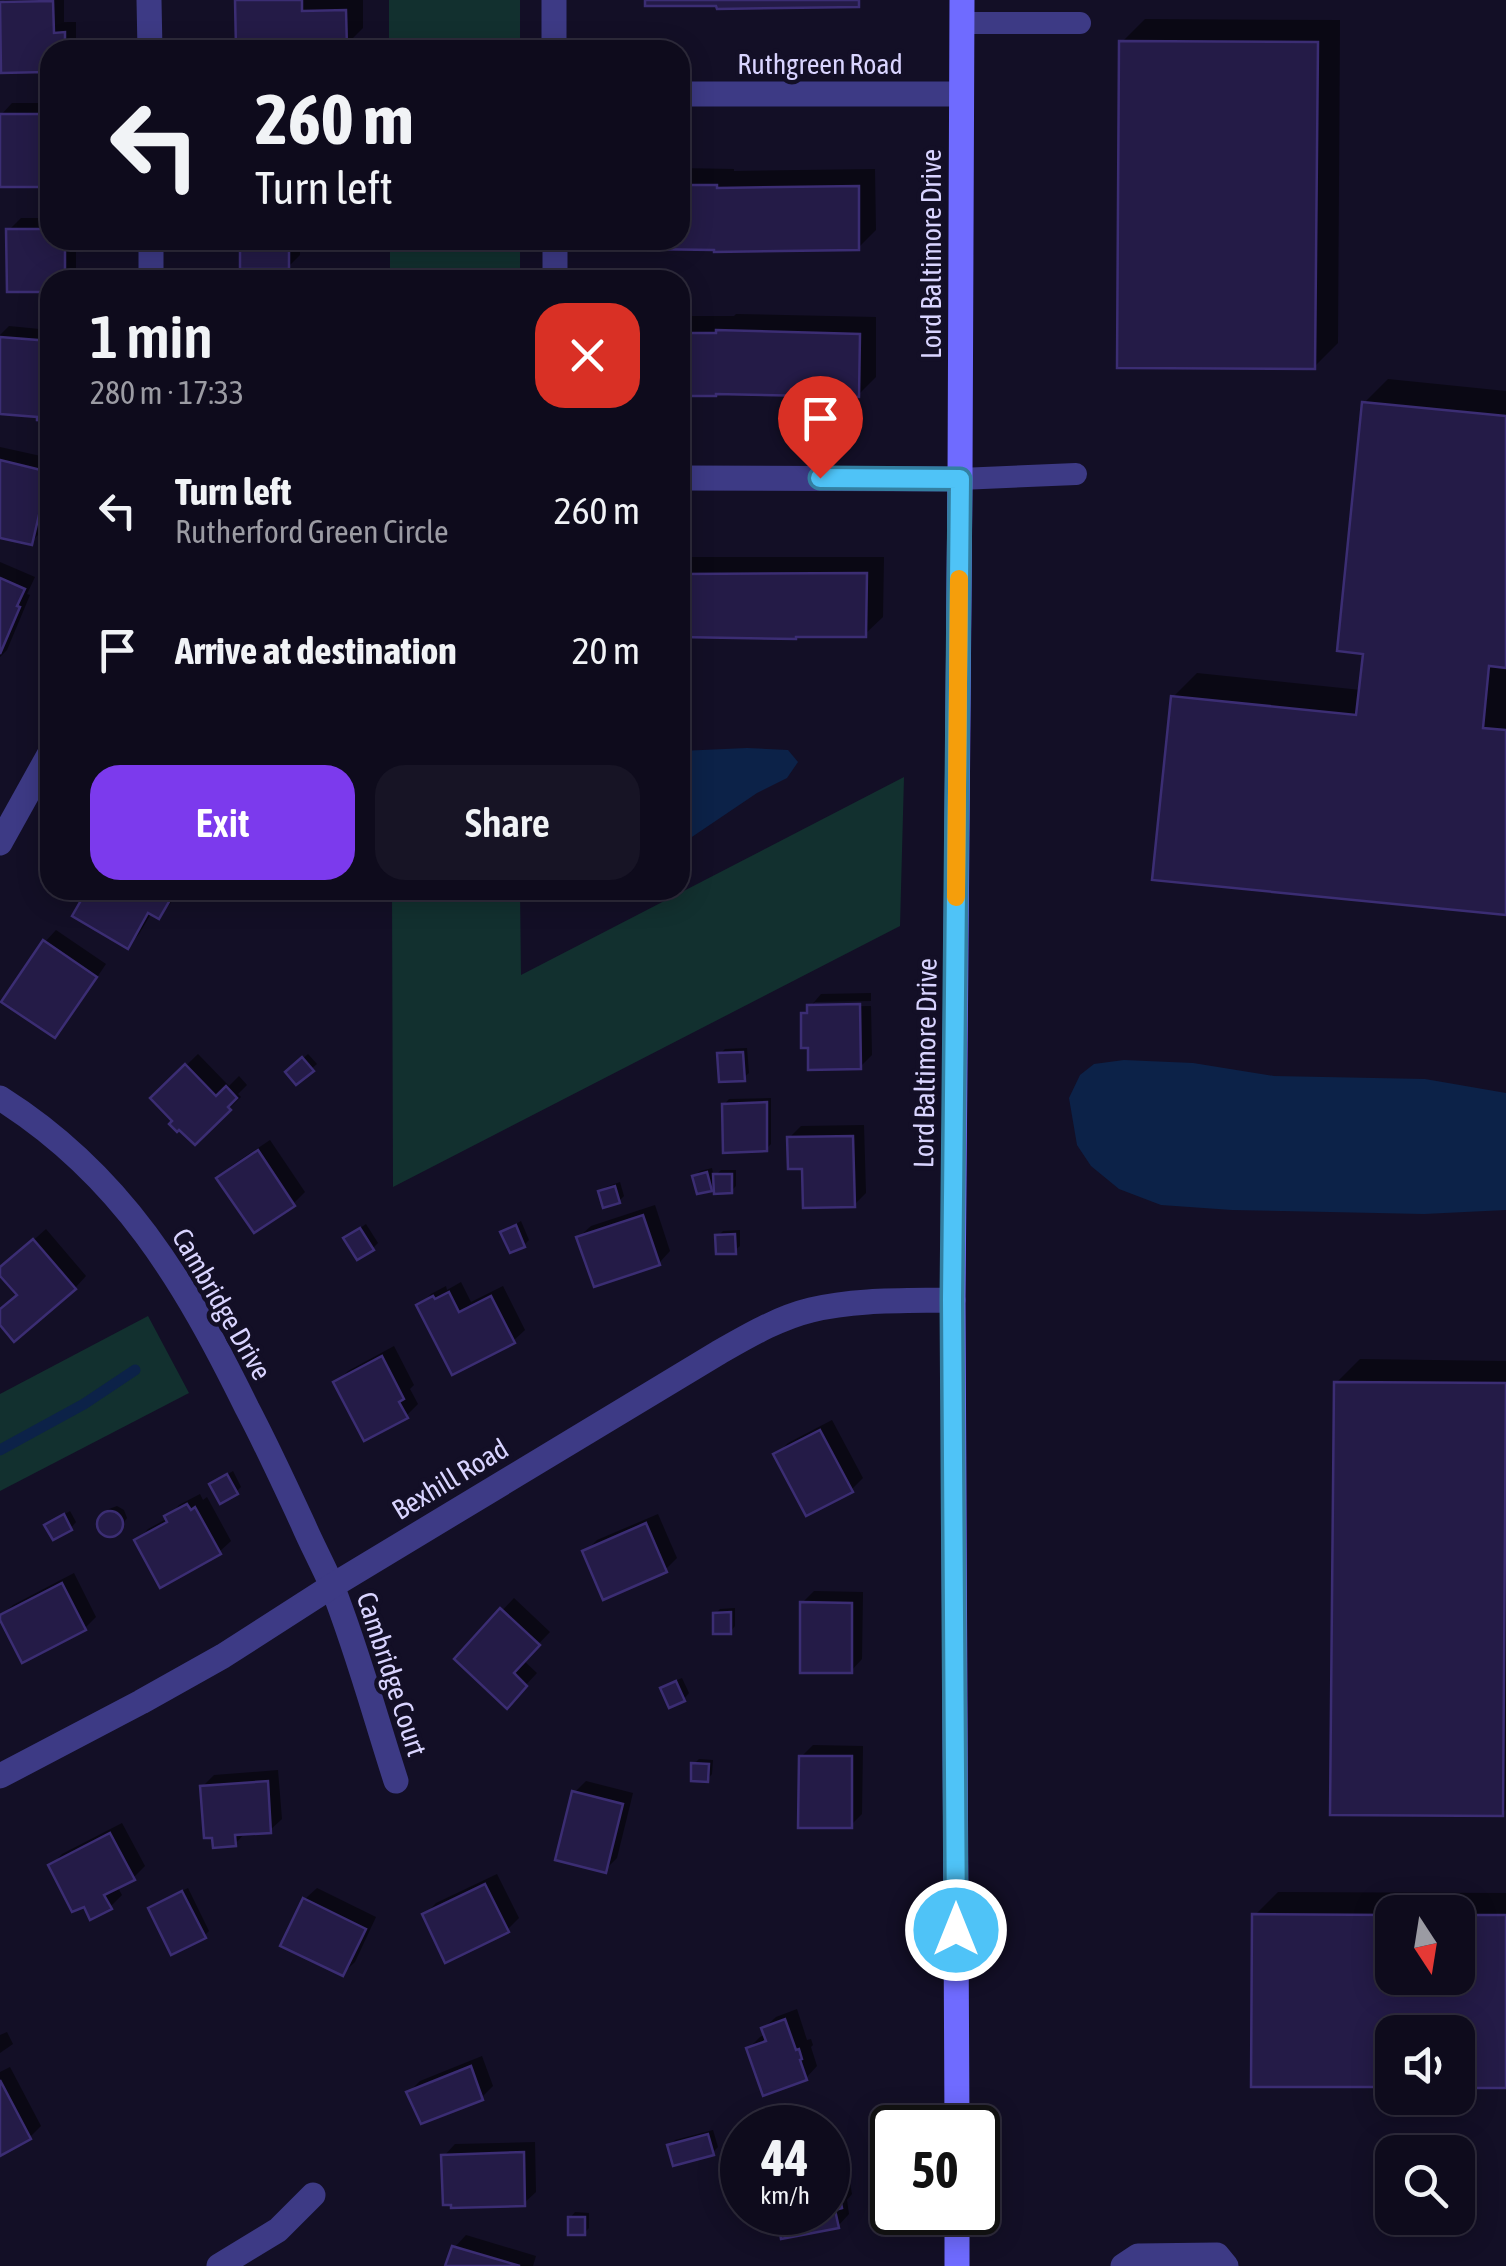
<!DOCTYPE html>
<html lang="en">
<head>
<meta charset="utf-8">
<style>
	body { margin:0; font-family:"Asap Condensed",sans-serif; background:#171425; color:#f1f3f6; height:100vh; display:flex; flex-direction:column; font-size:38px; white-space:nowrap }
	* { box-sizing:border-box; margin:0 }
	p { font-size:32px; color:#9b9ba3 }
	.icon { flex:none; width:55px; height:55px; fill:none; stroke:currentColor; stroke-width:2; stroke-linecap:round; stroke-linejoin:round }
	.map { position:relative; flex:1; overflow:hidden }
	.side { position:absolute; left:40px; top:270px; width:650px; height:630px; display:flex; flex-direction:column; background:#0e0b1c; border-radius:30px; box-shadow:0 5px 25px #0003,0 0 0 2px #2e2b3b }
	.side>* { flex:none }
	.hud { position:absolute; left:40px; top:40px; width:650px; height:210px; border-radius:30px; box-shadow:0 5px 25px #0003,0 0 0 2px #2e2b3b; background:#0e0b1c; color:#f1f3f6; overflow:hidden }
	.needle { width:65px; rotate:168deg }
	.buttons { position:absolute; left:1375px; top:1895px; display:grid; gap:20px }
	.buttons a { display:grid; place-items:center; width:100px; height:100px; border-radius:20px; background:#0e0b1c; box-shadow:0 5px 25px #0003,0 0 0 2px #2e2b3b; font-size:50px }
	.speed { position:absolute; left:720px; top:2105px; display:flex; gap:20px; font-size:50px; font-weight:700; text-align:center }
	.speed>* { display:grid; place-content:center; width:130px; height:130px; border-radius:50%; background:#0e0b1c; box-shadow:0 5px 25px #0003,0 0 0 2px #2e2b3b; line-height:1 }
	.speed small { font-size:25px; font-weight:400 }
	.speed .limit { border:5px solid #111; border-radius:15px; background:#fff; color:#111 }
	.pin { position:absolute; display:grid; place-items:center; width:85px; height:85px; color:#fff; margin:-102px -42px; border-radius:50% 50% 50% 0; rotate:-45deg; box-shadow:0 0 10px #0007 }
	.pin .icon { rotate:45deg }
	.me { position:absolute; width:110px; margin:-55px; rotate:0deg; stroke-linejoin:round; filter:drop-shadow(0 0 8px #0008) }
	.turn { display:flex; align-items:center; gap:35px; height:210px; padding:0 50px; font-size:45px }
	.turn .icon { width:130px; height:130px; stroke-width:2.5 }
	.turn b { display:block; font-size:70px; line-height:85px }
	.round { display:grid; place-items:center; flex:none; width:105px; height:105px; border-radius:30px; background:#171425 }
	.headline { display:flex; align-items:center; justify-content:space-between; height:170px; padding:0 50px }
	h1 { font-size:60px; font-weight:600; line-height:75px }
	.button { display:flex; gap:20px; margin-top:auto; padding:20px 50px }
	.button a { flex:1; height:115px; border-radius:30px; background:#7c3aed; color:#fff; font-size:40px; font-weight:600; line-height:115px; text-align:center }
	.button a+a { background:#171425; color:#f1f3f6 }
	ul { padding:0; list-style:none }
	li { display:flex; align-items:center; gap:30px; height:140px; padding:0 50px }
	li div { flex:1 }
	li b { display:block; font-size:38px }
	li em { font-style:normal }
	.map>svg:first-child { display:block }
</style>
</head>
<body>
<div class="map">
<svg width="1506" height="2266" viewBox="0 0 1506 2266">
	<rect width="100%" height="100%" fill="#130f26"/>
	<g fill="#12302f">
		<rect x="389" y="0" width="131" height="50"/>
		<rect x="390" y="240" width="130" height="40"/>
		<path d="M904,777L900,926L393,1187L392,890H520L521,975Z"/>
		<path d="M148,1316L189,1393L0,1491V1394Z"/>
	</g>
	<g fill="#0c2248">
		<path d="M747,748L788,750L798,762L787,778L757,793L680,845V751Z"/>
		<path d="M1124,1060L1193,1063L1274,1076L1425,1079L1506,1093V1210L1424,1214L1232,1210L1161,1205L1119,1189L1091,1166L1077,1145L1069,1098L1080,1075L1094,1064Z"/>
	</g>
	<g fill="#0007" fill-rule="evenodd">
		<path d="M5,0H64V22H76V50H50V73L1,3Z"/>
		<path d="M238,0H363V28L346,45Z"/>
		<path d="M1145,19L1340,20L1338,343L1314,367L1122,42Z"/>
		<path d="M12,103H50V185L1,115Z"/>
		<path d="M680,168L734,169V171L875,169L876,230L858,248L645,240H680Z"/>
		<path d="M21,218H50V240H76V278L74,280H50V290L9,230Z"/>
		<path d="M243,240H305L300,242V255L288,267Z"/>
		<path d="M736,314L876,317V377L858,395L680,393V316H734Z"/>
		<path d="M9,326L50,330V418L0,411V335Z"/>
		<path d="M1388,379L1506,391V913L1173,697L1197,673L1361,690L1365,652L1364,403Z"/>
		<path d="M0,447L50,458V498L43,530L31,542L0,535Z"/>
		<path d="M680,557H884L883,617L865,634L680,635Z"/>
		<path d="M0,562L35,577L27,594L30,595L7,650L0,657Z"/>
		<path d="M90,890H179L170,904L159,916L152,912L139,934L128,946Z"/>
		<path d="M56,930L106,964L66,1023L54,1035L45,942Z"/>
		<path d="M871,993V1001L815,1002L810,1007L821,994Z"/>
		<path d="M871,1006L872,1055L860,1067L803,1014L810,1007Z"/>
		<path d="M747,1048L749,1073L743,1078L720,1054L725,1049Z"/>
		<path d="M198,1054L229,1086L239,1076L247,1085L238,1094L241,1097L195,1142L153,1098Z"/>
		<path d="M308,1054L317,1064L296,1082L288,1072Z"/>
		<path d="M771,1098V1144L766,1149L724,1105L729,1099Z"/>
		<path d="M864,1125L866,1193L854,1205L805,1166L789,1138L801,1126Z"/>
		<path d="M270,1140L305,1192L293,1204L220,1178L231,1166Z"/>
		<path d="M712,1168L714,1177L721,1170H736V1186L731,1191L716,1183L711,1188L694,1177L700,1171Z"/>
		<path d="M620,1182L624,1196L619,1201L600,1192L606,1187Z"/>
		<path d="M655,1205L670,1251L659,1263L579,1237L591,1226Z"/>
		<path d="M521,1221L529,1240L524,1245L503,1232Z"/>
		<path d="M366,1224L378,1243L373,1248L346,1238Z"/>
		<path d="M46,1229L86,1276L75,1288L0,1321V1311L19,1294L0,1270Z"/>
		<path d="M740,1230V1246L734,1251L718,1236L723,1231Z"/>
		<path d="M461,1282L471,1302L503,1286L525,1330L513,1341L419,1306L431,1294L446,1286L447,1290Z"/>
		<path d="M394,1346L414,1385L410,1389L418,1404L406,1416L337,1382L348,1371Z"/>
		<path d="M1360,1359L1506,1361V1809L1502,1814L1336,1383Z"/>
		<path d="M832,1420L863,1478L851,1490L776,1455L788,1443Z"/>
		<path d="M233,1471L241,1487L236,1492L212,1484Z"/>
		<path d="M200,1494L203,1500L207,1497L231,1541L219,1552L137,1541L148,1529L168,1518L179,1505Z"/>
		<path d="M117,1506L124,1510L127,1518L117,1532L109,1534L102,1531L99,1523L109,1509Z"/>
		<path d="M70,1511L76,1522L71,1528L47,1525Z"/>
		<path d="M658,1514L677,1558L665,1570L585,1552L597,1540Z"/>
		<path d="M74,1573L96,1617L85,1628L1,1616L13,1605Z"/>
		<path d="M814,1591L863,1592L862,1659L851,1671L802,1603Z"/>
		<path d="M514,1598L550,1632L523,1660L537,1673L507,1705L457,1659Z"/>
		<path d="M735,1608V1626L730,1632L715,1614L720,1609Z"/>
		<path d="M682,1678L689,1693L684,1699L670,1705L663,1689L668,1684Z"/>
		<path d="M813,1745L863,1746L862,1814L851,1825L801,1757Z"/>
		<path d="M699,1759L713,1760L712,1774L707,1780L694,1764Z"/>
		<path d="M278,1770L282,1819L270,1830L246,1832L235,1844L202,1787L214,1775Z"/>
		<path d="M586,1781L633,1793L617,1858L605,1870L574,1793Z"/>
		<path d="M122,1823L145,1866L133,1878L117,1886L122,1895L110,1907L85,1903L51,1866L62,1854Z"/>
		<path d="M497,1874L519,1918L507,1930L425,1915L436,1903Z"/>
		<path d="M188,1888L209,1931L204,1936L151,1909L156,1904Z"/>
		<path d="M317,1888L376,1917L355,1962L343,1973L305,1899Z"/>
		<path d="M1278,1892L1506,1893V2085H1458V2032H1392V2085L1254,2084L1255,1915ZM1392,1912H1458V1978H1392Z"/>
		<path d="M797,2009L807,2040L811,2039L813,2045L811,2047L817,2066L806,2078L749,2048L760,2037L766,2034L764,2028L776,2017Z"/>
		<path d="M7,2032L13,2044L0,2053V2035Z"/>
		<path d="M482,2056L493,2086L482,2097L409,2092L420,2081Z"/>
		<path d="M10,2067L41,2126L30,2137L0,2153V2072Z"/>
		<path d="M713,2130L718,2147L713,2152L670,2146L675,2140Z"/>
		<path d="M535,2142L536,2192L524,2203L444,2156L455,2144Z"/>
		<path d="M845,2155L852,2194L847,2200L849,2214L838,2226L828,2212V2158Z"/>
		<path d="M575,2212L589,2213V2228L584,2233L570,2218Z"/>
		<path d="M466,2235L536,2256L533,2266H448L455,2247Z"/>
	</g>
	<g fill="none" stroke-linecap="round" stroke-linejoin="round">
		<path stroke="#0c2248" stroke-width="11" d="M0,1450L84,1404L135,1370"/>
	</g>
	<g fill="#241b47" stroke="#3b2d73" stroke-width="2.5">
		<path d="M235,0H302V11L346,10L347,48H236Z"/>
		<path d="M645,0H859V7L717,9L716,6H645Z"/>
		<path d="M53,1L54,33L65,32V50H50V75H46V72L1,73L0,2Z"/>
		<path d="M1119,41L1318,42L1315,369L1117,368Z"/>
		<rect x="0" y="114" width="50" height="73"/>
		<path d="M680,185H717V188L859,186V250L714,252V250L643,249V240H680Z"/>
		<path d="M6,229H50V240H65V280H50V292H7Z"/>
		<path d="M240,240H304V244H289V269H240Z"/>
		<path d="M716,330L860,334L859,397L716,394V396H680V333H716Z"/>
		<path d="M0,337L50,341L47,374H50V421L37,420V417L0,414Z"/>
		<path d="M1362,402L1506,416V668L1489,666L1483,728L1506,730V915L1152,880L1171,696L1356,715L1363,654L1337,651Z"/>
		<path d="M0,460L49,472L32,545L0,538Z"/>
		<path d="M867,573L866,637H796V639L680,637V574Z"/>
		<path d="M0,578L25,589L17,606L20,607L0,654Z"/>
		<path d="M87,890H165L173,895L159,919L148,913L128,949L72,916Z"/>
		<path d="M43,940L97,977L55,1038L1,1002Z"/>
		<path d="M860,1004L861,1069L808,1070V1048H801V1013H807V1005Z"/>
		<path d="M743,1052L745,1081L719,1082L717,1053Z"/>
		<path d="M302,1057L314,1071L296,1085L285,1072Z"/>
		<path d="M185,1064L216,1096L226,1086L237,1098L228,1107L231,1110L195,1145L179,1130L177,1132L169,1124L172,1121L150,1098Z"/>
		<path d="M767,1102V1151L723,1153L722,1104Z"/>
		<path d="M853,1136L855,1207L803,1208L802,1169H788L787,1137Z"/>
		<path d="M258,1150L295,1206L254,1233L216,1178Z"/>
		<path d="M707,1172L712,1191L697,1194L692,1176Z"/>
		<path d="M713,1174H732V1193L714,1194Z"/>
		<path d="M615,1186L620,1203L603,1208L598,1191Z"/>
		<path d="M643,1215L660,1265L594,1287L576,1237Z"/>
		<path d="M516,1225L525,1247L510,1253L500,1232Z"/>
		<path d="M360,1228L374,1250L357,1260L343,1238Z"/>
		<path d="M735,1234L736,1254H716L715,1235Z"/>
		<path d="M33,1239L76,1289L14,1342L0,1325V1309L17,1295L0,1276V1267Z"/>
		<path d="M449,1292L459,1312L491,1296L515,1343L452,1375L416,1305L433,1296L435,1299Z"/>
		<path d="M382,1356L404,1399L399,1402L408,1418L364,1441L333,1382Z"/>
		<path d="M1334,1382L1506,1383L1503,1816L1330,1815Z"/>
		<path d="M820,1430L853,1492L806,1516L773,1454Z"/>
		<path d="M227,1474L238,1494L220,1504L209,1484Z"/>
		<path d="M187,1504L191,1510L195,1507L221,1554L160,1588L134,1540L167,1522L164,1516Z"/>
		<circle cx="110" cy="1524" r="13"/>
		<path d="M64,1514L72,1530L53,1540L44,1525Z"/>
		<path d="M646,1523L667,1572L603,1600L582,1551Z"/>
		<path d="M62,1583L86,1630L22,1663L0,1620V1615Z"/>
		<path d="M800,1602L852,1603V1673H800Z"/>
		<path d="M500,1608L540,1645L514,1673L527,1686L507,1709L454,1659Z"/>
		<path d="M731,1612V1634H713V1613Z"/>
		<path d="M676,1681L685,1701L669,1708L660,1688Z"/>
		<path d="M799,1756H852V1828H798Z"/>
		<path d="M691,1763L709,1764L708,1782L691,1781Z"/>
		<path d="M268,1781L271,1833L235,1835L236,1846L213,1848L212,1838H204L200,1786Z"/>
		<path d="M572,1791L623,1804L606,1873L555,1860Z"/>
		<path d="M110,1833L135,1880L104,1895L112,1909L90,1920L84,1907L72,1912L48,1865Z"/>
		<path d="M485,1884L509,1932L445,1963L422,1914Z"/>
		<path d="M182,1891L206,1938L171,1955L148,1908Z"/>
		<path d="M303,1898L366,1929L343,1976L280,1946Z"/>
		<path d="M1252,1914L1392,1915V1978H1458V1915H1506V2088H1458V2032H1392V2087H1251Z"/>
		<path d="M785,2019L796,2050L799,2049L802,2059L800,2060L807,2080L763,2096L746,2048L766,2041L761,2028Z"/>
		<path d="M471,2066L483,2100L421,2124L406,2092Z"/>
		<path d="M0,2080L31,2139L0,2156Z"/>
		<path d="M708,2134L714,2155L673,2166L667,2145Z"/>
		<path d="M524,2152L525,2206L451,2208V2205H443L441,2155Z"/>
		<path d="M833,2165L842,2208L835,2210L839,2228L781,2239L776,2212H828V2166Z"/>
		<rect x="568" y="2217" width="17" height="18"/>
		<path d="M452,2246L520,2266H445Z"/>
	</g>
	<g fill="none" stroke-linecap="round" stroke-linejoin="round">
		<g stroke="#3d3a85" stroke-width="22">
			<path d="M961,23H1080"/>
			<path d="M960,479L1076,474"/>
		</g>
		<g stroke="#3d3a85" stroke-width="25">
			<path d="M149,0L150,50"/>
			<path d="M554,50V0"/>
			<path d="M680,94H961"/>
			<path d="M151,240V280"/>
			<path d="M555,240V280"/>
			<path d="M680,478L960,479"/>
			<path d="M0,843L50,753"/>
			<path d="M0,1098C122,1175 185,1282 247,1408C267,1446 285,1485 303,1524C312,1545 323,1565 332,1586C357,1649 375,1716 396,1781"/>
			<path d="M0,1776L141,1702L223,1656L332,1586L718,1353C748,1336 778,1318 811,1310C856,1299 906,1301 953,1300"/>
			<path d="M219,2266L278,2230L313,2195"/>
			<path d="M1123,2266L1138,2256L1217,2255L1226,2266"/>
		</g>
		<g stroke="#6f6bff" stroke-width="25">
			<path d="M957,2128L953,1300L960,479L962,0"/>
			<path d="M957,2212V2266"/>
		</g>
	</g>
	<g fill="none" stroke-linecap="round" stroke-linejoin="round">
		<g stroke="#337fa1" stroke-width="25">
			<path id="route" d="M820,478L960,479L952,1300L956,1930"/>
		</g>
		<use href="#route" stroke="#4fc3f7" stroke-width="18"/>
		<path stroke="#f59e0b" stroke-width="18" d="M956,897L959,579"/>
	</g>
	<g text-anchor="middle" stroke-width="9" stroke-linejoin="round" paint-order="stroke">
		<g font-size="28" fill="#d9d4ff" stroke="#130f26">
			<text x="820" y="74">Ruthgreen Road</text>
			<text transform="translate(931 254) rotate(-90)" y="10">Lord Baltimore Drive</text>
			<text transform="translate(925 1063) rotate(-89)" y="10">Lord Baltimore Drive</text>
			<text transform="translate(222 1304) rotate(60)" y="10">Cambridge Drive</text>
			<text transform="translate(450 1479) rotate(-31)" y="10">Bexhill Road</text>
			<text transform="translate(392 1674) rotate(72)" y="10">Cambridge Court</text>
		</g>
	</g>
</svg>
<div class="buttons">
<a><svg class="needle" viewBox="-14 -14 28 28"><path d="M0-13l5 13h-10z" fill="#e53935"/><path d="M0 13l5-13h-10z" fill="#9b9ba3"/></svg></a>
<a><svg class="icon" aria-label="sound" viewBox="0 0 24 24"><path d="M4 9h4l5-4v14l-5-4H4zM17 9q2 3 0 6"/></svg></a>
<a><svg class="icon" aria-label="search" viewBox="0 0 24 24"><circle cx="10" cy="10" r="6"/><path d="M15 15l6 6"/></svg></a>
</div>
<div class="speed"><div>44<small>km/h</small></div><div class="limit">50</div></div>
<div class="pin" style="left:820px;top:478px;background:#d93025"><svg class="icon" aria-label="arrive" viewBox="0 0 24 24"><path d="M6 21V4h12l-3 4 3 4H6"/></svg></div>
<svg class="me" style="left:956px;top:1930px" viewBox="-20 -20 40 40"><circle r="17" fill="#4fc3f7" stroke="#fff" stroke-width="3"/><path d="M0-11L8 9 0 5-8 9z" fill="#fff"/></svg>
<div class="hud">
<div class="turn"><svg class="icon" aria-label="left" viewBox="0 0 24 24"><path d="M17 20v-9H6M10 6l-5 5 5 5"/></svg><div><b>260 m</b>Turn left</div></div>
</div>
<section class="side">
<div class="headline"><div><h1>1 min</h1><p>280 m · 17:33</p></div><a class="round" style="background:#d93025;color:#fff"><svg class="icon" aria-label="close" viewBox="0 0 24 24"><path d="M6 6l12 12M18 6L6 18"/></svg></a></div>
<ul>
<li><svg class="icon" aria-label="left" viewBox="0 0 24 24"><path d="M17 20v-9H6M10 6l-5 5 5 5"/></svg><div><b>Turn left</b><p>Rutherford Green Circle</p></div><em>260 m</em></li>
<li><svg class="icon" aria-label="arrive" viewBox="0 0 24 24"><path d="M6 21V4h12l-3 4 3 4H6"/></svg><div><b>Arrive at destination</b></div><em>20 m</em></li>
</ul>
<div class="button"><a>Exit</a><a>Share</a></div>
</section>
</div>
</body>
</html>
